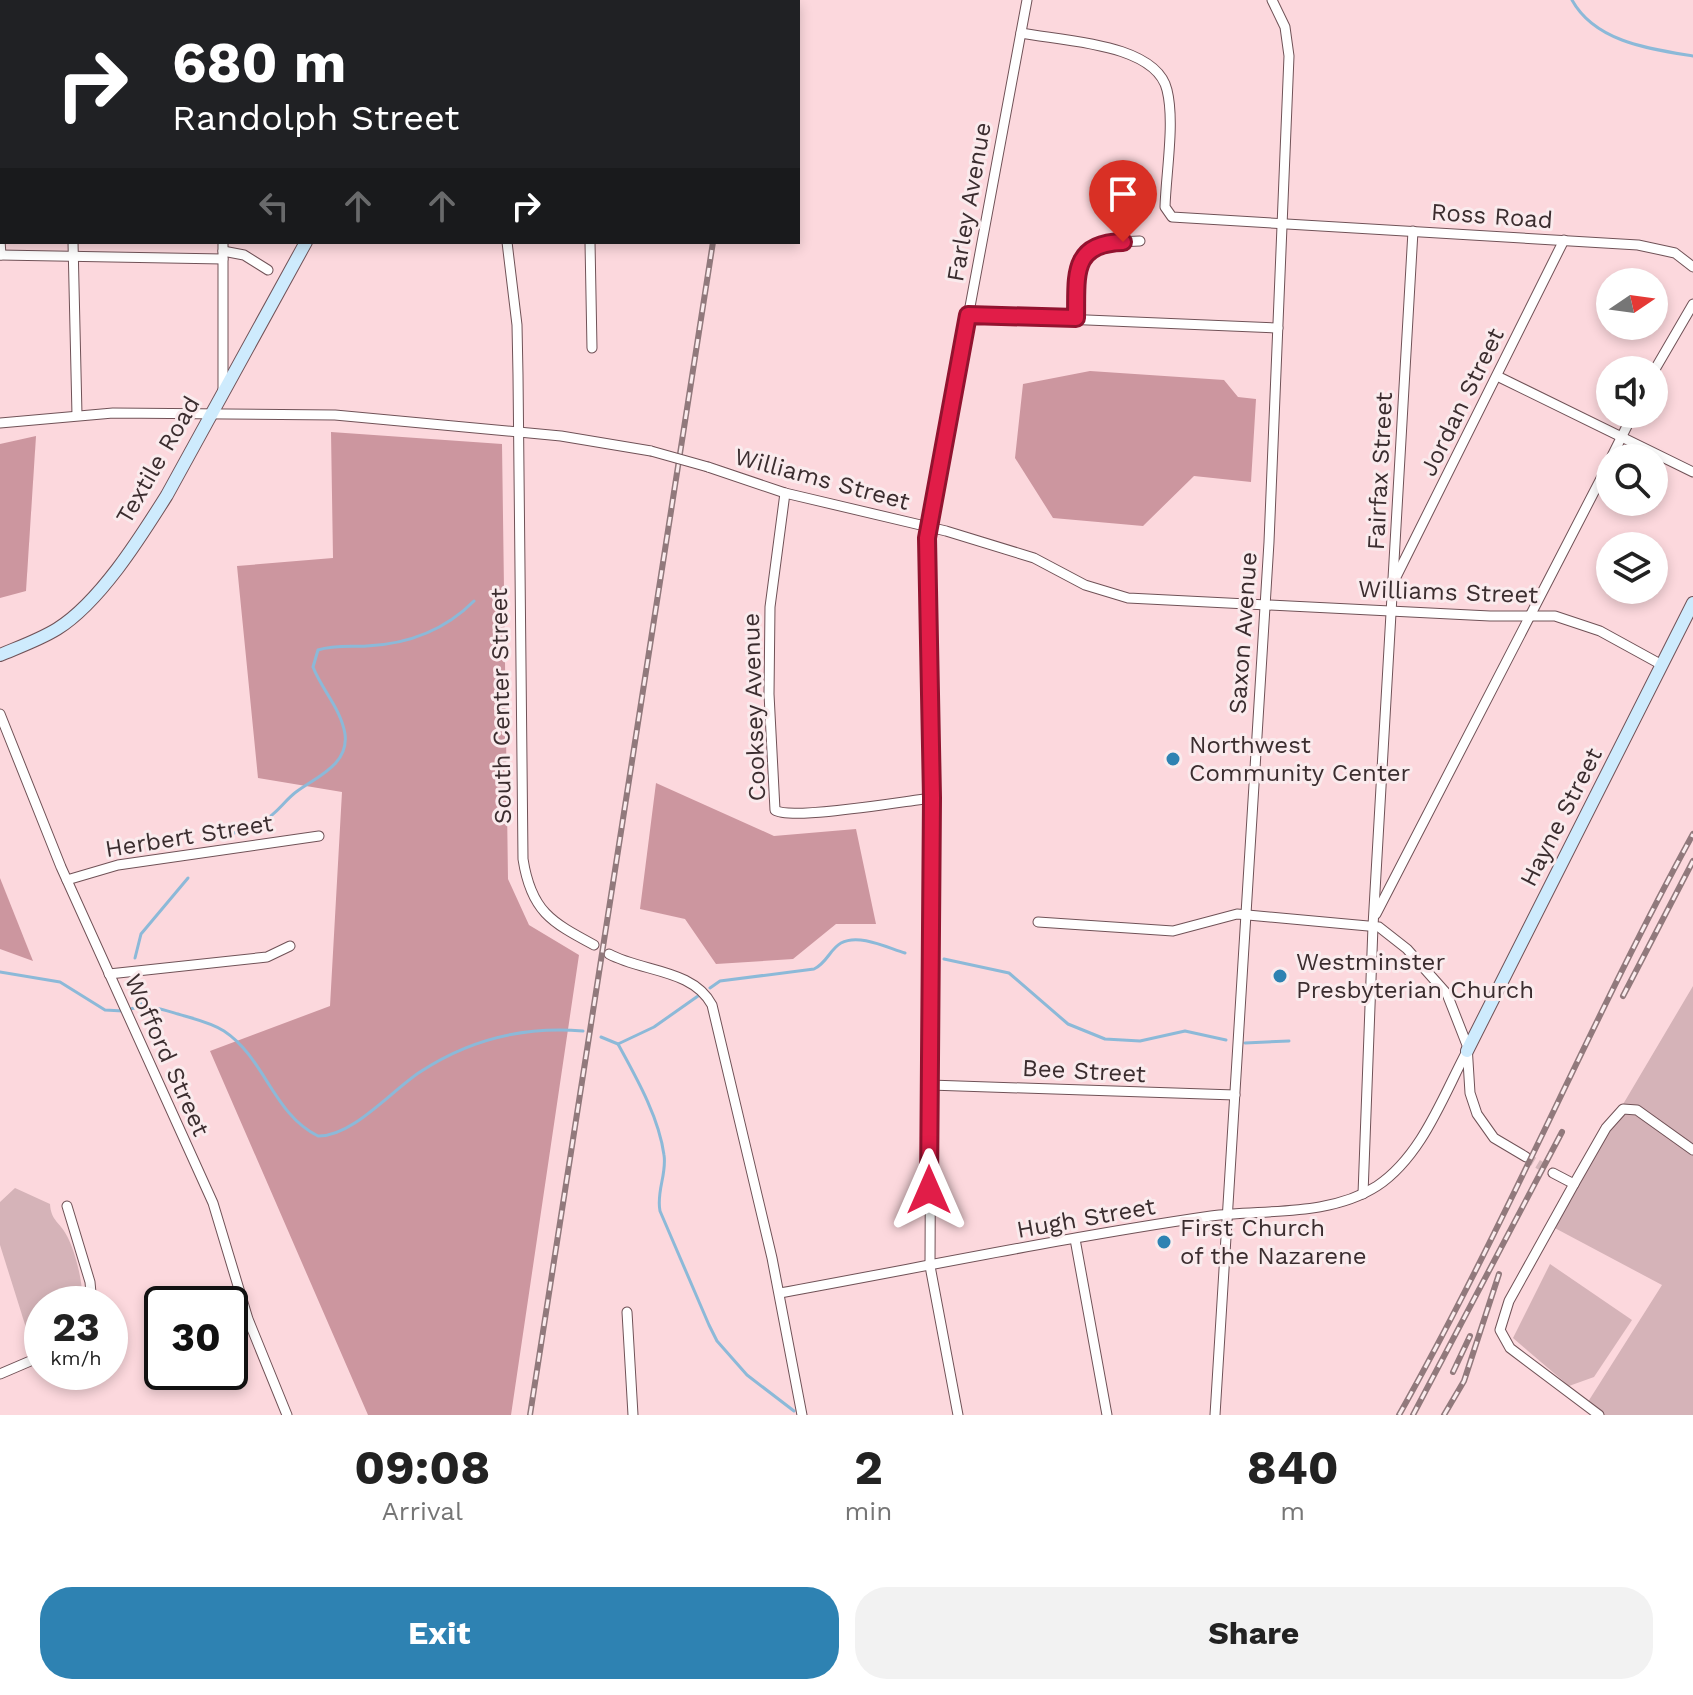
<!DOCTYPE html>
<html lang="en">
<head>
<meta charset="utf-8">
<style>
	body { margin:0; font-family:"Work Sans",sans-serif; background:#f2f2f2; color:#222; height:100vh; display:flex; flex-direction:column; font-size:30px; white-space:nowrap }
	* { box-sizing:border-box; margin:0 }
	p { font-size:26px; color:#767676 }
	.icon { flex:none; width:44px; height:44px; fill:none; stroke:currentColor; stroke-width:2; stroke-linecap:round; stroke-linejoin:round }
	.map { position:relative; height:1415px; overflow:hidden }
	.details { display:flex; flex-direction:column; background:#fff; flex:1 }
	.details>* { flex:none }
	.guide { position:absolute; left:0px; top:0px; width:800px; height:244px; box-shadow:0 4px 12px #0003; background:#202124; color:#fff; overflow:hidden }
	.needle { width:52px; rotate:77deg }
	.fabs { position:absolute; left:1596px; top:268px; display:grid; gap:16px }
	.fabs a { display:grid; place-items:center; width:72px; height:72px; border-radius:50%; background:#fff; box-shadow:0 4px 12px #0003; font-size:40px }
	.speed { position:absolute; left:24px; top:1286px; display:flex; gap:16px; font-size:40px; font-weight:700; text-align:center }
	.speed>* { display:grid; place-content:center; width:104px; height:104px; border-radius:50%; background:#fff; box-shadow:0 4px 12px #0003; line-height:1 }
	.speed small { font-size:20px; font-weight:400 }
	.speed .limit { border:4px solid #111; border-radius:12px; background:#fff; color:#111 }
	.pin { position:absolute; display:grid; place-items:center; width:68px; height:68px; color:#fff; margin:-82px -34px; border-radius:50% 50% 50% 0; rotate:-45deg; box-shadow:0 0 8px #0007 }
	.pin .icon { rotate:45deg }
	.me { position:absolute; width:88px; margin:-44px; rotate:0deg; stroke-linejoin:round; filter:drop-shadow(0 0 6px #0008) }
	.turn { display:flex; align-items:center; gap:28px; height:168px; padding:0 40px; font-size:36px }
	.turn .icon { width:104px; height:104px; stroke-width:2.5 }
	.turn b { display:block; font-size:56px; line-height:68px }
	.lanes { display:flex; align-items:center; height:76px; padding:0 40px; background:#0003; justify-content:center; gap:40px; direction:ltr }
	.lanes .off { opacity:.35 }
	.eta { display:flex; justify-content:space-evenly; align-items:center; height:136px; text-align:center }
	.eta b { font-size:48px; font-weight:700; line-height:56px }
	.button { display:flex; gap:16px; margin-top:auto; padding:16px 40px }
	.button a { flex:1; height:92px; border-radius:32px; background:#2e82b2; color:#fff; font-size:32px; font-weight:700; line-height:92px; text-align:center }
	.button a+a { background:#f2f2f2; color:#222 }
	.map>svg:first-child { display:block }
</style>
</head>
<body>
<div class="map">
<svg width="1693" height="1415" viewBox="0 0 1693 1415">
	<rect width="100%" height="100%" fill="#fcd8dd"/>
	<g fill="#d5b3b8">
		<path d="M1693,986V1415H1599L1586,1405L1662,1285L1551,1226Z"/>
		<path d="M15,1188L50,1204C51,1221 60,1222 67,1236C76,1253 84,1286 82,1304H42V1347L33,1350L0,1245V1202Z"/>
		<path d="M1550,1264L1632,1320L1594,1377L1569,1386L1513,1338Z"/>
	</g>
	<g fill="#cc969f">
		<path d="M205,0H413L215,2Z"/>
		<path d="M1090,371L1224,380L1238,397L1256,399L1251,482L1194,476L1143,526L1053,518L1015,458L1023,384Z"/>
		<path d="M331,432L502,444L508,879L529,925L579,955L511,1415H368L210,1051L330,1006L342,792L258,778L237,566L333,558Z"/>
		<path d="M36,436L26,591L0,598V444Z"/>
		<path d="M656,783L774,836L856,829L876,924H836L793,959L716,964L685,919L640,909Z"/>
		<path d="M0,878L33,961L0,949Z"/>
	</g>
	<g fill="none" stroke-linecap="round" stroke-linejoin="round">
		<g stroke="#8cb9d8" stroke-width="3">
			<path d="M1572,0C1595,42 1650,49 1693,56"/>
			<path d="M230,836C241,827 251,828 263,821C276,815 284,801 296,792C316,777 349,765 345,734C341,709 322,690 313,667L318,650C334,645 350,647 367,646C408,644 445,630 474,601"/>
			<path d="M135,958L141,934L188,878"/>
			<path d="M944,959L1009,973L1068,1024L1105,1039L1140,1041L1185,1031L1226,1040"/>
			<path d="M0,972L60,982L105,1010L123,1011"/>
			<path d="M136,977L141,1006"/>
			<path d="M710,988L720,981L814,969C827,963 830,949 841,943C859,933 888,948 905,953"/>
			<path d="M130,1009C147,1004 161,1009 178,1014C194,1019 210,1022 224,1031C265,1058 273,1114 318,1136C352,1137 391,1091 420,1072C470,1039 524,1026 583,1031"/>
			<path d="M601,1037L618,1044L654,1027L698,996"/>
			<path d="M1245,1043L1289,1041"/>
			<path d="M618,1044C636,1077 659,1117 664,1155C667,1174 656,1192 660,1211L709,1325L717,1341L747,1375L794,1411"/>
		</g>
		<path stroke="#d5b6ba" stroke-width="9" stroke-dasharray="9 4.5" stroke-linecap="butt" d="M1526,1157L1553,1173"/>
		<g stroke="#705257" stroke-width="11">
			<g id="street">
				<path d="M0,25H2"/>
				<path d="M1021,33C1062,41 1156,43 1167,90C1175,122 1166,173 1165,207L1172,217L1638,245L1675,253L1693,267"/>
				<path d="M0,219L2,215"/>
				<path d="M0,240L1,255"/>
				<path d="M73,242L77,415"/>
				<path d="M507,242L517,325L518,375L523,859C531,911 551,922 594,945"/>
				<path d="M590,242L592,348"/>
				<path d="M223,251L244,255L268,270"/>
				<path d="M0,255L223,259"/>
				<path d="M968,315L1278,328"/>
				<path d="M1076,318C1078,257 1072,243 1140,241"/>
				<path d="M1654,371L1693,304"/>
				<path d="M1497,376L1693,472"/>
				<path d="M223,390V242"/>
				<path d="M0,423L113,413L335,415L561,436L651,451"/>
				<path d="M1611,458L1633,414"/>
				<path d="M708,467L785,493L946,531L1034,558L1085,585L1128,598L1490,616H1555L1600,631L1662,665"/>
				<path d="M785,493L770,607L769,694L775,810C790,821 905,801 932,798"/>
				<path d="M1396,577L1564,240"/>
				<path d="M0,714L61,867L213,1203L248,1319L287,1415"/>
				<path d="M67,880L118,865L319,836"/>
				<path d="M1376,914L1610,461"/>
				<path d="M1038,922L1173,931L1237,914L1379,927L1407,949L1447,994L1467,1045L1470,1093L1477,1114L1494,1138L1526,1157"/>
				<path d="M609,954C642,972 693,969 712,1005L772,1258L802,1415"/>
				<path d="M109,974L267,957L290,946"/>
				<path d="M930,1085L1235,1095"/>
				<path d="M1553,1173L1574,1184L1509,1301L1500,1330L1510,1348L1599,1415"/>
				<path d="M1574,1184L1606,1128L1623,1109L1637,1110L1693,1150"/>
				<path d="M1363,1194L1373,926L1413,231"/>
				<path d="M67,1206L90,1282L92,1304"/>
				<path d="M1075,1239L1107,1415"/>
				<path d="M780,1293C923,1267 1067,1237 1211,1216C1264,1209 1329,1217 1377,1186C1422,1156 1443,1096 1467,1051"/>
				<path d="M627,1312L633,1415"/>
				<path d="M0,1374L42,1356"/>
				<path d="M958,1415L930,1266L932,798L927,538L1027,0"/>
				<path d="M1215,1415L1269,542L1289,56L1285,27L1272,0"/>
			</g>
		</g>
		<g stroke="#705257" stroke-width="14">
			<g id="secondary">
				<path d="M446,2V0"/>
				<path d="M0,655C19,647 39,640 57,629C100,602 140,538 167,495L306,242"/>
				<path d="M1467,1051L1693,603"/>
			</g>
		</g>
		<use href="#street" stroke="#fff" stroke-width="9"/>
		<use href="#secondary" stroke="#ceebfd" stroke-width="12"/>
		<g stroke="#91797c" stroke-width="6">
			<g id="rail">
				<path d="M751,2L752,0"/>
				<path d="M1623,996L1693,861"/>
				<path d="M1453,1372L1470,1336"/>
				<path d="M530,1415L713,242"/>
				<path d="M1399,1415C1506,1225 1589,1024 1693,834"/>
				<path d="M1413,1415L1562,1132"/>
				<path d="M1444,1415L1464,1381L1499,1274"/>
			</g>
		</g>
		<use href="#rail" stroke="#faebed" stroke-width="3" stroke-dasharray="9" stroke-linecap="butt"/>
		<g stroke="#705257" stroke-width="11" stroke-linecap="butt">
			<path id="street-bridge" d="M651,451L708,467"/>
		</g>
		<use href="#street-bridge" stroke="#fff" stroke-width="9"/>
	</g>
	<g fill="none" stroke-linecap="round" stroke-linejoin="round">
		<g stroke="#92132f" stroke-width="20">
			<path id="route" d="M929,1190L932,798L927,538L968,315L1076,318C1077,277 1070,243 1123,242"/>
		</g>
		<use href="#route" stroke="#e11d48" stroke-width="14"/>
	</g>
	<g fill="#2e82b2" stroke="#faebed" stroke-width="3">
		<circle cx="1173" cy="759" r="8"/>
		<circle cx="1280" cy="976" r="8"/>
		<circle cx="1164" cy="1242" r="8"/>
	</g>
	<g text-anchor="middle" stroke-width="6" stroke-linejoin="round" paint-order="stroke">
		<g font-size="24" fill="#3b2d2f" stroke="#faebed">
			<text transform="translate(969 202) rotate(-80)" y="8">Farley Avenue</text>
			<text transform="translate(1492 216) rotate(4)" y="8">Ross Road</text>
			<text transform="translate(1462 402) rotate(-64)" y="8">Jordan Street</text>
			<text transform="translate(158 460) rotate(-60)" y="8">Textile Road</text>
			<text transform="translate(1380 471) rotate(-87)" y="8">Fairfax Street</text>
			<text transform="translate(822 479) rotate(15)" y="8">Williams Street</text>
			<text transform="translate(1448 592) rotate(2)" y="8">Williams Street</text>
			<text transform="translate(1243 633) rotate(-86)" y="8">Saxon Avenue</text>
			<text transform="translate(501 706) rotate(-91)" y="8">South Center Street</text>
			<text transform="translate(754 707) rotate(-92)" y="8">Cooksey Avenue</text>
			<text transform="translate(1561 817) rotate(-63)" y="8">Hayne Street</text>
			<text transform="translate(189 836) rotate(-9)" y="8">Herbert Street</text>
			<text transform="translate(167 1055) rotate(66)" y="8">Wofford Street</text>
			<text transform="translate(1084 1071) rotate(3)" y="8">Bee Street</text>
			<text transform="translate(1086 1218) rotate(-10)" y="8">Hugh Street</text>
		</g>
		<g font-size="24" fill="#3b2d2f" stroke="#faebed" text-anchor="start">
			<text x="1189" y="753">Northwest<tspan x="1189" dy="28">Community Center</tspan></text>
			<text x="1296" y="970">Westminster<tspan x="1296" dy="28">Presbyterian Church</tspan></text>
			<text x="1180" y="1236">First Church<tspan x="1180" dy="28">of the Nazarene</tspan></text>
		</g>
	</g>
</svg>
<div class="fabs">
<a><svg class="needle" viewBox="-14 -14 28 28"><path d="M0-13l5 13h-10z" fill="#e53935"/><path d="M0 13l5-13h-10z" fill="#767676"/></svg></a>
<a><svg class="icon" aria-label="sound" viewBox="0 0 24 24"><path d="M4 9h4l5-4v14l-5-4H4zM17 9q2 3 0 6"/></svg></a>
<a><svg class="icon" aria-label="search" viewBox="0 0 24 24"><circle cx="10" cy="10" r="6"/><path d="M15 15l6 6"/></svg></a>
<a><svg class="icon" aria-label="layers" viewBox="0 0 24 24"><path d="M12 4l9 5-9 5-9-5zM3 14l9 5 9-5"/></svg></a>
</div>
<div class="speed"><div>23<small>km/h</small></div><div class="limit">30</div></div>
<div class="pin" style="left:1123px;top:242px;background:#d93025"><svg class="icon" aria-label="arrive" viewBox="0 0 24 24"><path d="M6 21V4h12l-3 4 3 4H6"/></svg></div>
<svg class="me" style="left:929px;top:1190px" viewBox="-20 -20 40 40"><path d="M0-17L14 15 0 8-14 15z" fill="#e11d48" stroke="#fff" stroke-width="4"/></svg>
<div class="guide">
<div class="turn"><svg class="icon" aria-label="right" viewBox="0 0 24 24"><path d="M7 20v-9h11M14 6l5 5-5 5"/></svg><div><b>680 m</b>Randolph Street</div></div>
<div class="lanes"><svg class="icon off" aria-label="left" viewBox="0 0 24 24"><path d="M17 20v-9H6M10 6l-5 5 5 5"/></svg><svg class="icon off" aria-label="ahead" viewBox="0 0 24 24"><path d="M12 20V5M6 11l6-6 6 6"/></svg><svg class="icon off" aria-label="ahead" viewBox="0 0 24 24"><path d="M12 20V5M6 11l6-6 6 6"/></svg><svg class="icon" aria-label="right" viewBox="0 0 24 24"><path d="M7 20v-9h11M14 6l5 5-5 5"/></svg></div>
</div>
</div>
<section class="details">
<div class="eta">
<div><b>09:08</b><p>Arrival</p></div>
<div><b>2</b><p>min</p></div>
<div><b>840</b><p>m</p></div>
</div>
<div class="button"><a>Exit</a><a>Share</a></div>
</section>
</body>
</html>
